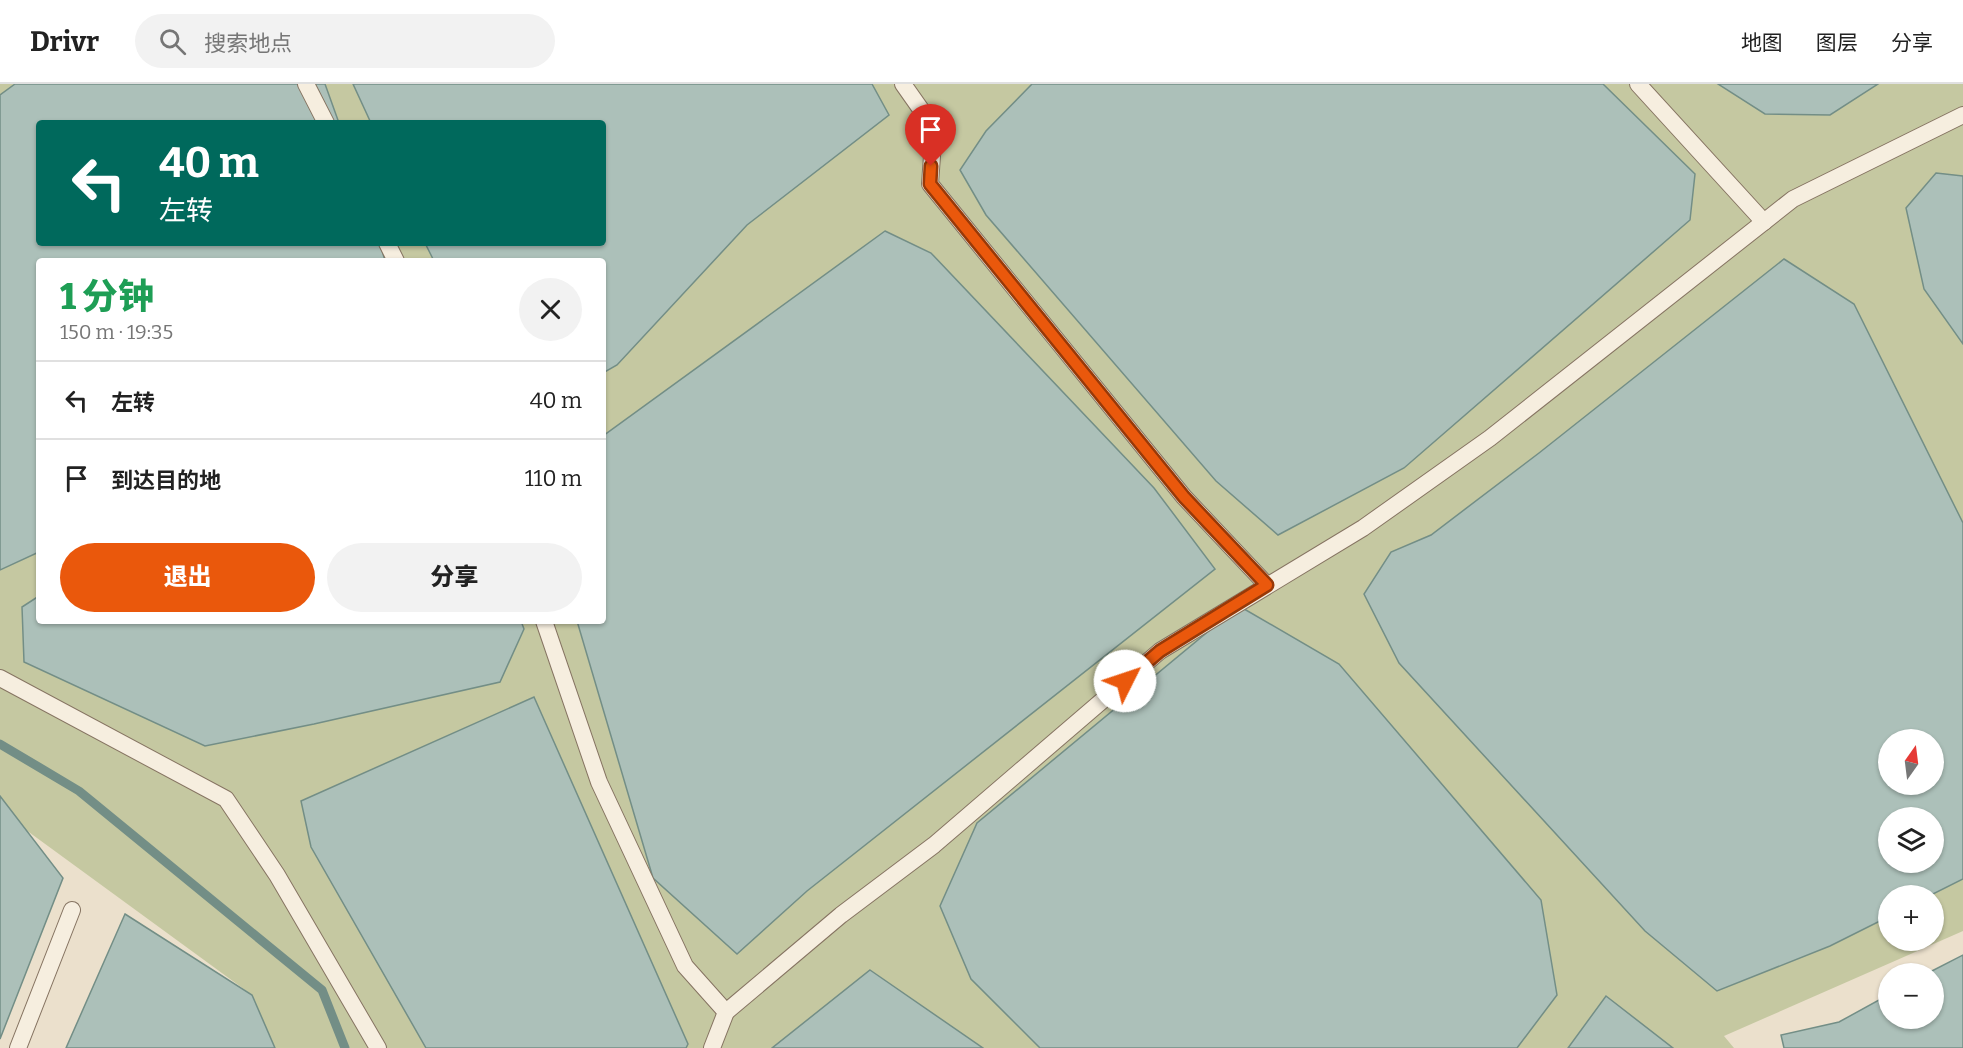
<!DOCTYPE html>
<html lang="zh">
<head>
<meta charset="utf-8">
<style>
	body { margin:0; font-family:Bitter,"Noto Sans SC",serif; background:#f2f2f2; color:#222; height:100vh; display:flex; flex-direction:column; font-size:22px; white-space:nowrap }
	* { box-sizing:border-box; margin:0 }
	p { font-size:20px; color:#767676 }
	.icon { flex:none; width:33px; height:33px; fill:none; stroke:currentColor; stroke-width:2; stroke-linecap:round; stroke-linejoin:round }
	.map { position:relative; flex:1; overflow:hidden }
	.side { position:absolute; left:36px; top:174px; width:570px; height:366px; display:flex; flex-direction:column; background:#fff; border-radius:6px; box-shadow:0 2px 4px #0004 }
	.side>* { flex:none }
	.guide { position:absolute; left:36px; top:36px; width:570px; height:126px; border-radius:6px; box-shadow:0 2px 4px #0004; background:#00695c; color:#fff; overflow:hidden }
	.needle { width:39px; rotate:14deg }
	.tools { position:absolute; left:1878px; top:645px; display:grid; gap:12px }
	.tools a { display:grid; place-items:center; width:66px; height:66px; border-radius:50%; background:#fff; box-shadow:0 2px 4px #0004; font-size:30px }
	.pin { position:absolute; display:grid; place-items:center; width:51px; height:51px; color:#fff; margin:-62px -26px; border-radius:50% 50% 50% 0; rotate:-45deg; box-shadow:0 0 6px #0007 }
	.pin .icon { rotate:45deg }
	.me { position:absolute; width:66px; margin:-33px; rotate:49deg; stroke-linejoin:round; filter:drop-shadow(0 0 4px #0008) }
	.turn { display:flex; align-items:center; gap:21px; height:126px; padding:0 24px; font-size:27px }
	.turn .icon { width:78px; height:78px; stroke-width:2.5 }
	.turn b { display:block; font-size:42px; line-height:51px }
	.round { display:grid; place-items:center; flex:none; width:63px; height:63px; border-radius:32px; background:#f2f2f2 }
	.head { display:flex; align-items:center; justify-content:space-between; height:102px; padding:0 24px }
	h1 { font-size:36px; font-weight:800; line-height:45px; color:#1e9e55 }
	.cta { display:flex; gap:12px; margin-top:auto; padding:12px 24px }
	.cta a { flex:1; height:69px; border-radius:36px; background:#ea580c; color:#fff; font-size:24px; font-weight:800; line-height:69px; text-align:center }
	.cta a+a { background:#f2f2f2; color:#222 }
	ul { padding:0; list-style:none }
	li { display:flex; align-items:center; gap:18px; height:78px; padding:0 24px; border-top:2px solid #e0e0e0 }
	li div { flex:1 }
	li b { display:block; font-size:22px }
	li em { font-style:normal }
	header { display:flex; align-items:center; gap:36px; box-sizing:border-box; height:84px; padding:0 30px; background:#fff; border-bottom:2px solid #e0e0e0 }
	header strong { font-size:28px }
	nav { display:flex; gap:33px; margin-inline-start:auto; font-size:21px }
	.search { width:420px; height:54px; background:#f2f2f2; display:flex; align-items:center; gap:15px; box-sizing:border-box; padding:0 21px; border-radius:33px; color:#767676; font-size:22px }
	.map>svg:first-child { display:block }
</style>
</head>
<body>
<header>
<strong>Drivr</strong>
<div class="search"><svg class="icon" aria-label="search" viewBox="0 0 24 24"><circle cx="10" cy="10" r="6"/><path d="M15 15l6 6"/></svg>搜索地点</div>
<nav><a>地图</a><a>图层</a><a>分享</a></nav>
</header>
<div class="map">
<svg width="1963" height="964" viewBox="0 0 1963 964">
	<rect width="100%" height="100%" fill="#ebe0cc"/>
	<path fill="#c5c8a1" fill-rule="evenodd" d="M0,0H1963V847L1724,952L1734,964H275L252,911L0,727ZM39,39H603V159H39ZM39,177H603V537H39ZM1888,656H1934V700H1888ZM1888,734H1934V778H1888ZM1888,812H1934V856H1888Z"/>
	<g fill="#acc0b9" stroke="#738e86" stroke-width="1.5" fill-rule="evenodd">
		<path d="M15,0H325L339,39H39V159H380L385,177H39V468L0,486V11Z"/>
		<path d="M353,0H872L889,31L747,141L617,281L603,289V177H434L425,159H603V39H371Z"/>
		<path d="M1032,0H1603L1695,90L1690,136L1404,384L1278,451L1216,397L986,131L960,86L986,47Z"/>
		<path d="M1718,0H1878L1830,31L1765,30Z"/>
		<path d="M1936,89L1963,92V260L1924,205L1906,124Z"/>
		<path d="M885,147L931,169L1154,404L1215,485L807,807L737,870L653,794L577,537H603V352Z"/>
		<path d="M1784,175L1854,220L1963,439V795L1931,811L1888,812V833L1830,862L1717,907L1645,847L1399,579L1364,510L1391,468L1431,451L1539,369ZM1888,656H1934V700H1888ZM1888,734H1934V778H1888Z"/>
		<path d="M39,512V537H521L524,545L500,598L314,640L205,662L24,578L22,523Z"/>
		<path d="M1239,522L1339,580L1541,816L1557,911L1517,964H1040L971,895L940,822L977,739Z"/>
		<path d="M534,613L688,960L686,964H426L311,763L301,717Z"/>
		<path d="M0,712L63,794L0,955Z"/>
		<path d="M125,830L252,911L275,964H66Z"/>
		<path d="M1963,871V964H1784L1781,951L1839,938L1888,911V934H1934V890L1928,889Z"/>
		<path d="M870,886L983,964H772Z"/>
		<path d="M1606,912L1673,964H1568Z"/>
	</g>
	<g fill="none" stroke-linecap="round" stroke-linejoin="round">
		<path stroke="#738e86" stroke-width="9" d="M0,660L79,707L322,906L345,964"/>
		<g stroke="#867462" stroke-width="18">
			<g id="lane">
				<path d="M306,0L326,39"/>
				<path d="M903,0L934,44L930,100L1184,413L1267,501"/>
				<path d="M1638,0L1764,138"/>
				<path d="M387,159L396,177"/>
				<path d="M544,537L599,698L685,882L726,928"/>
				<path d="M0,594L226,715L277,791L378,964"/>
				<path d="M18,964L72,826"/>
				<path d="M712,964L726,928L841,831L934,761L1160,567L1363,444L1490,354L1793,115L1963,31"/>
			</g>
		</g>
		<use href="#lane" stroke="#f6eedf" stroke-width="16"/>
	</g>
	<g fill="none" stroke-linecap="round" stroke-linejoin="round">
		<g stroke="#983908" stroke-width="15">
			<path id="route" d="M931,82L930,100L1184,413L1267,501L1160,567L1125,597"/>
		</g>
		<use href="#route" stroke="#ea580c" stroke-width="10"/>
	</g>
</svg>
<div class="tools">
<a><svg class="needle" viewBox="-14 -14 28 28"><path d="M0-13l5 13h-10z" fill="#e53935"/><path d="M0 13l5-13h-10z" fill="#767676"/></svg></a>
<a><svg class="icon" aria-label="layers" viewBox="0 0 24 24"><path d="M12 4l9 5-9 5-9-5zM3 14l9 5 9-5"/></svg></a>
<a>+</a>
<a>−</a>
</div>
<div class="pin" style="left:931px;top:82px;background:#d93025"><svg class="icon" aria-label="arrive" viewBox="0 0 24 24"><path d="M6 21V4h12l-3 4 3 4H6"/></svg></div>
<svg class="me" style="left:1125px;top:597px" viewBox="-20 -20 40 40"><circle r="19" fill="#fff"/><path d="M0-13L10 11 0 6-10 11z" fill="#ea580c"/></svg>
<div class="guide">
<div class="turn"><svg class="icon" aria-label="left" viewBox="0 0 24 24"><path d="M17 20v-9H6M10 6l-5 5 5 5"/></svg><div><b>40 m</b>左转</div></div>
</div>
<section class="side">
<div class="head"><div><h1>1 分钟</h1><p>150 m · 19:35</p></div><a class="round"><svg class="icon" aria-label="close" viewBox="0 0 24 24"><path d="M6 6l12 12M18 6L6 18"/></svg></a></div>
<ul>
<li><svg class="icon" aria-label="left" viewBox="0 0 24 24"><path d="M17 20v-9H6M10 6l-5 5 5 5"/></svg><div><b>左转</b></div><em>40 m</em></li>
<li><svg class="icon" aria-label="arrive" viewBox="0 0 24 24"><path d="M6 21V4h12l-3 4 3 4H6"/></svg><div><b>到达目的地</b></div><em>110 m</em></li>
</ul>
<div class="cta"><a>退出</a><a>分享</a></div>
</section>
</div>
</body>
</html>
